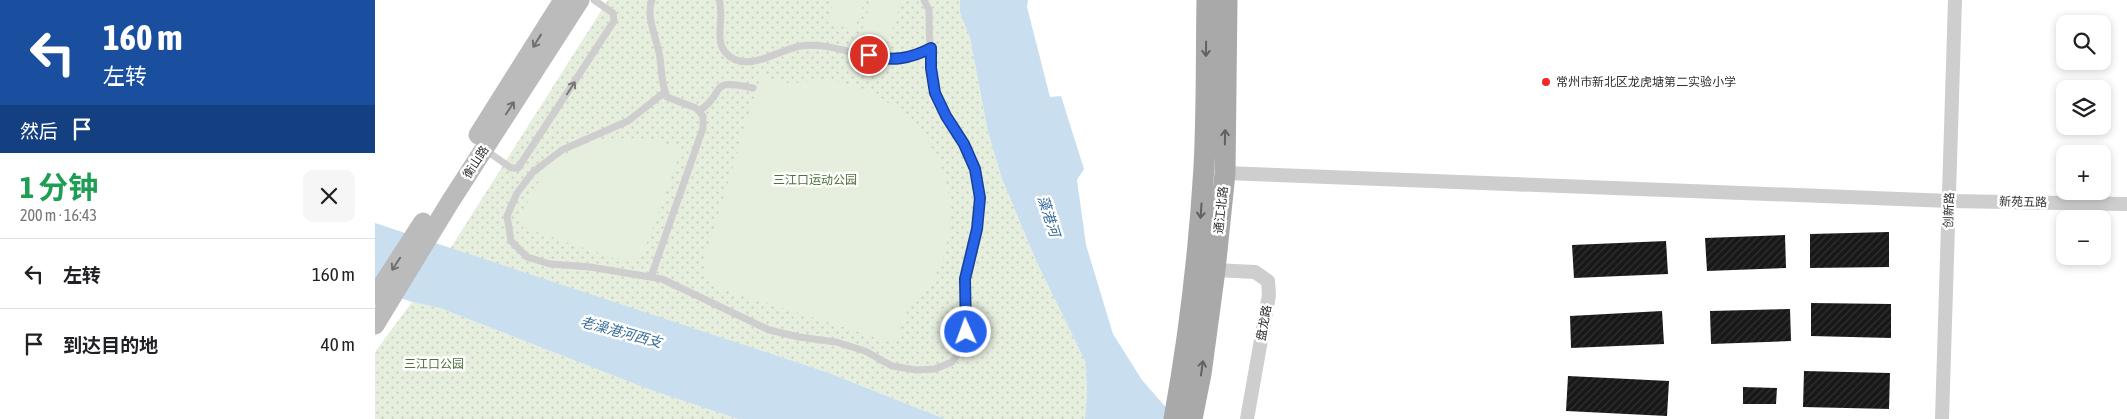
<!DOCTYPE html>
<html lang="zh">
<head>
<meta charset="utf-8">
<style>
	body { margin:0; font-family:"Asap Condensed","Noto Sans SC",sans-serif; background:#f6f6f6; color:#202124; height:100vh; display:flex; flex-direction:column; font-size:19px; white-space:nowrap }
	* { box-sizing:border-box; margin:0 }
	p { font-size:16px; color:#757577 }
	.icon { flex:none; width:28px; height:28px; fill:none; stroke:currentColor; stroke-width:2; stroke-linecap:round; stroke-linejoin:round }
	.map { position:relative; flex:1; overflow:hidden }
	.side { display:flex; flex-direction:column; background:#fff; width:375px }
	.side>* { flex:none }
	.banner { background:#1a4fa0; color:#fff; overflow:hidden }
	.fabs { position:absolute; left:1681px; top:15px; display:grid; gap:10px }
	.fabs a { display:grid; place-items:center; width:55px; height:55px; border-radius:10px; background:#fff; box-shadow:0 2px 8px #0003; font-size:25px }
	.pin { position:absolute; display:grid; place-items:center; width:42px; height:42px; color:#fff; margin:-21px; border:2px solid #fff; border-radius:50%; box-shadow:0 1px 5px #0007 }
	.me { position:absolute; width:55px; margin:-28px; rotate:358deg; stroke-linejoin:round; filter:drop-shadow(0 0 4px #0008) }
	.turn { display:flex; align-items:center; gap:18px; height:105px; padding:0 20px; font-size:22px }
	.turn .icon { width:65px; height:65px; stroke-width:2.5 }
	.turn b { display:block; font-size:35px; line-height:42px }
	.then { display:flex; align-items:center; height:48px; padding:0 20px; background:#0003; gap:10px; font-size:19px }
	.round { display:grid; place-items:center; flex:none; width:52px; height:52px; border-radius:10px; background:#f6f6f6 }
	.head { display:flex; align-items:center; justify-content:space-between; height:85px; padding:0 20px }
	h1 { font-size:30px; font-weight:700; line-height:38px; color:#1e9e55 }
	ul { padding:0; list-style:none }
	li { display:flex; align-items:center; gap:15px; height:70px; padding:0 20px; border-top:1px solid #e0e0e0 }
	li div { flex:1 }
	li b { display:block; font-size:19px }
	li em { font-style:normal }
	main { display:flex; flex:1; min-height:0 }
	.map>svg:first-child { display:block }
</style>
</head>
<body>
<main>
<section class="side">
<div class="banner">
<div class="turn"><svg class="icon" aria-label="left" viewBox="0 0 24 24"><path d="M17 20v-9H6M10 6l-5 5 5 5"/></svg><div><b>160 m</b>左转</div></div>
<div class="then">然后<svg class="icon" aria-label="arrive" viewBox="0 0 24 24"><path d="M6 21V4h12l-3 4 3 4H6"/></svg></div>
</div>
<div class="head"><div><h1>1 分钟</h1><p>200 m · 16:43</p></div><a class="round"><svg class="icon" aria-label="close" viewBox="0 0 24 24"><path d="M6 6l12 12M18 6L6 18"/></svg></a></div>
<ul>
<li><svg class="icon" aria-label="left" viewBox="0 0 24 24"><path d="M17 20v-9H6M10 6l-5 5 5 5"/></svg><div><b>左转</b></div><em>160 m</em></li>
<li><svg class="icon" aria-label="arrive" viewBox="0 0 24 24"><path d="M6 21V4h12l-3 4 3 4H6"/></svg><div><b>到达目的地</b></div><em>40 m</em></li>
</ul>
</section>
<div class="map">
<svg width="1752" height="419" viewBox="0 0 1752 419">
	<defs>
		<pattern id="grass-dots" width="8" height="8" patternUnits="userSpaceOnUse" patternTransform="scale(1.25)"><rect width="8" height="8" fill="#e6eede"/><path d="M2 2h.1M6 6h.1" fill="none" stroke="#c6cdbf" stroke-width="1.8" stroke-linecap="round"/></pattern>
		<pattern id="building-hatch" width="6" height="6" patternUnits="userSpaceOnUse" patternTransform="scale(1.25)"><rect width="6" height="6" fill="#181818"/><path d="M-1 1l2-2M0 6l6-6M5 7l2-2" fill="none" stroke="#313131"/></pattern>
	</defs>
	<rect width="100%" height="100%" fill="#fff"/>
	<g fill="url(#grass-dots)">
		<path d="M233,0H586L595,38L613,132L627,179L663,265L710,361L712,390L710,419H570L454,373L75,249Z"/>
		<path d="M37,302L65,308L273,389L363,419H0V352Z"/>
	</g>
	<g fill="#e6eede">
		<path d="M459,0H490L479,31L452,22Z"/>
		<path d="M497,0H527L513,42L486,33Z"/>
		<path d="M386,76C396,78 409,84 419,83C436,82 451,79 468,83C545,103 593,176 569,255C566,265 558,280 552,289C546,297 537,303 532,312C526,321 524,334 521,344L341,287C331,277 328,270 330,256Z"/>
		<path d="M243,138L275,139L307,149L267,256L261,260L250,262L144,226C156,187 175,155 216,142C224,140 234,139 243,138Z"/>
	</g>
	<g fill="#c9deef">
		<path d="M585,0H653L652,7L675,97L686,96L709,169L702,180L711,245L738,334L767,380L801,419H710L712,390L710,361L663,265L627,179L613,132L595,38L585,12Z"/>
		<path d="M0,223L454,373L570,419H363L273,389L65,308L37,302L0,289Z"/>
	</g>
	<g fill="url(#building-hatch)">
		<path d="M1514,232V267L1435,268V234Z"/>
		<path d="M1410,235L1411,268L1332,271L1330,238Z"/>
		<path d="M1291,241L1293,274L1199,278L1197,245Z"/>
		<path d="M1436,303L1516,304V338L1436,336Z"/>
		<path d="M1415,309L1416,341L1336,344L1335,311Z"/>
		<path d="M1287,311L1289,344L1196,348L1195,316Z"/>
		<path d="M1429,371L1515,373L1514,409L1428,407Z"/>
		<path d="M1193,376L1294,381L1292,416L1191,411Z"/>
		<path d="M1368,387L1402,388L1401,404H1368Z"/>
	</g>
	<g fill="none" stroke-linecap="round" stroke-linejoin="round">
		<g stroke="#cecece" stroke-width="7">
			<path d="M344,0C350,16 339,38 350,52C370,76 404,49 426,46C454,42 481,56 508,59C525,62 541,55 555,48"/>
			<path d="M290,92L253,121L187,150L158,172L142,193L132,216L136,241L152,257L175,264L215,267L287,279L394,330L424,337L461,342L490,351L517,366L541,370L560,369L577,362L588,347L591,332L590,279L601,229L605,198L600,169L589,144L571,116L560,93L555,68L554,10L549,0"/>
			<path d="M324,111C353,93 330,77 378,88"/>
			<path d="M109,149L136,168H143L239,21L238,13L219,0"/>
			<path d="M277,274L328,128V116L321,108L292,97C286,83 287,72 285,58C283,41 270,17 277,0"/>
		</g>
		<g stroke="#cecece" stroke-width="14">
			<path d="M850,173L1575,201L1752,204"/>
			<path d="M840,270L880,272L893,281L894,295L872,419"/>
			<path d="M1567,419L1580,0"/>
		</g>
		<g stroke="#bbb" stroke-width="19">
			<path d="M103,135L188,0"/>
			<path d="M0,296L48,222"/>
			<path d="M0,325L75,202L205,0"/>
		</g>
		<g stroke="#a9a9a9" stroke-width="21">
			<path d="M799,419C814,336 824,251 829,167C832,111 831,55 832,0"/>
			<path d="M817,419L826,374L840,270L850,173L852,0"/>
		</g>
	</g>
	<defs><path id="oneway-shaft" d="M-6 0H5M1.5-3L5.5 0L1.5 3" fill="none" stroke-width="1.6" stroke-linecap="round" stroke-linejoin="round" transform="scale(1.25)"/></defs>
	<g stroke="#6f6f6f">
		<use href="#oneway-shaft" transform="translate(162 41) rotate(122)"/>
		<use href="#oneway-shaft" transform="translate(135 108) rotate(-57)"/>
		<use href="#oneway-shaft" transform="translate(21 264) rotate(123)"/>
	</g>
	<g stroke="#616161">
		<use href="#oneway-shaft" transform="translate(831 49) rotate(91)"/>
		<use href="#oneway-shaft" transform="translate(850 137) rotate(-89)"/>
		<use href="#oneway-shaft" transform="translate(826 211) rotate(94)"/>
		<use href="#oneway-shaft" transform="translate(827 368) rotate(-82)"/>
	</g>
	<use stroke="#787878" href="#oneway-shaft" transform="translate(196 88) rotate(-57)"/>
	<g fill="none" stroke-linecap="round" stroke-linejoin="round">
		<g stroke="#184099" stroke-width="12">
			<path id="route" d="M494,55C516,62 535,59 556,48V68L560,93L571,116L589,144L600,169L605,198L602,229L590,279L591,332"/>
		</g>
		<use href="#route" stroke="#2563eb" stroke-width="9"/>
	</g>
	<circle fill="#f2282a" stroke="#fff" stroke-width="2" cx="1171" cy="82" r="5"/>
	<g text-anchor="middle" stroke-width="5" stroke-linejoin="round" paint-order="stroke">
		<g font-size="12" fill="#313131" stroke="#fff" text-anchor="start">
			<text x="1181" y="86">常州市新北区龙虎塘第二实验小学</text>
		</g>
		<g font-size="12" fill="#313131" stroke="#fff">
			<text transform="translate(101 162) rotate(-57)" y="4">衡山路</text>
			<text transform="translate(1648 202) rotate(1)" y="4">新苑五路</text>
			<text transform="translate(846 210) rotate(-84)" y="4">通江北路</text>
			<text transform="translate(1574 210) rotate(-88)" y="4">创新路</text>
			<text transform="translate(889 323) rotate(-80)" y="4">盘龙路</text>
		</g>
		<g font-size="12" fill="#50703a" stroke="#fff">
			<text x="440" y="184">三江口运动公园</text>
			<text x="59" y="368">三江口公园</text>
		</g>
		<g font-size="14" font-style="italic" fill="#376d9a" stroke="#fff">
			<text transform="translate(674 216) rotate(72)" y="5">藻港河</text>
			<text transform="translate(246 332) rotate(15)" y="5">老澡港河西支</text>
		</g>
	</g>
</svg>
<div class="fabs">
<a><svg class="icon" aria-label="search" viewBox="0 0 24 24"><circle cx="10" cy="10" r="6"/><path d="M15 15l6 6"/></svg></a>
<a><svg class="icon" aria-label="layers" viewBox="0 0 24 24"><path d="M12 4l9 5-9 5-9-5zM3 14l9 5 9-5"/></svg></a>
<a>+</a>
<a>−</a>
</div>
<div class="pin" style="left:494px;top:55px;background:#d93025"><svg class="icon" aria-label="arrive" viewBox="0 0 24 24"><path d="M6 21V4h12l-3 4 3 4H6"/></svg></div>
<svg class="me" style="left:591px;top:332px" viewBox="-20 -20 40 40"><circle r="17" fill="#2563eb" stroke="#fff" stroke-width="3"/><path d="M0-11L8 9 0 5-8 9z" fill="#fff"/></svg>
</div>
</main>
</body>
</html>
